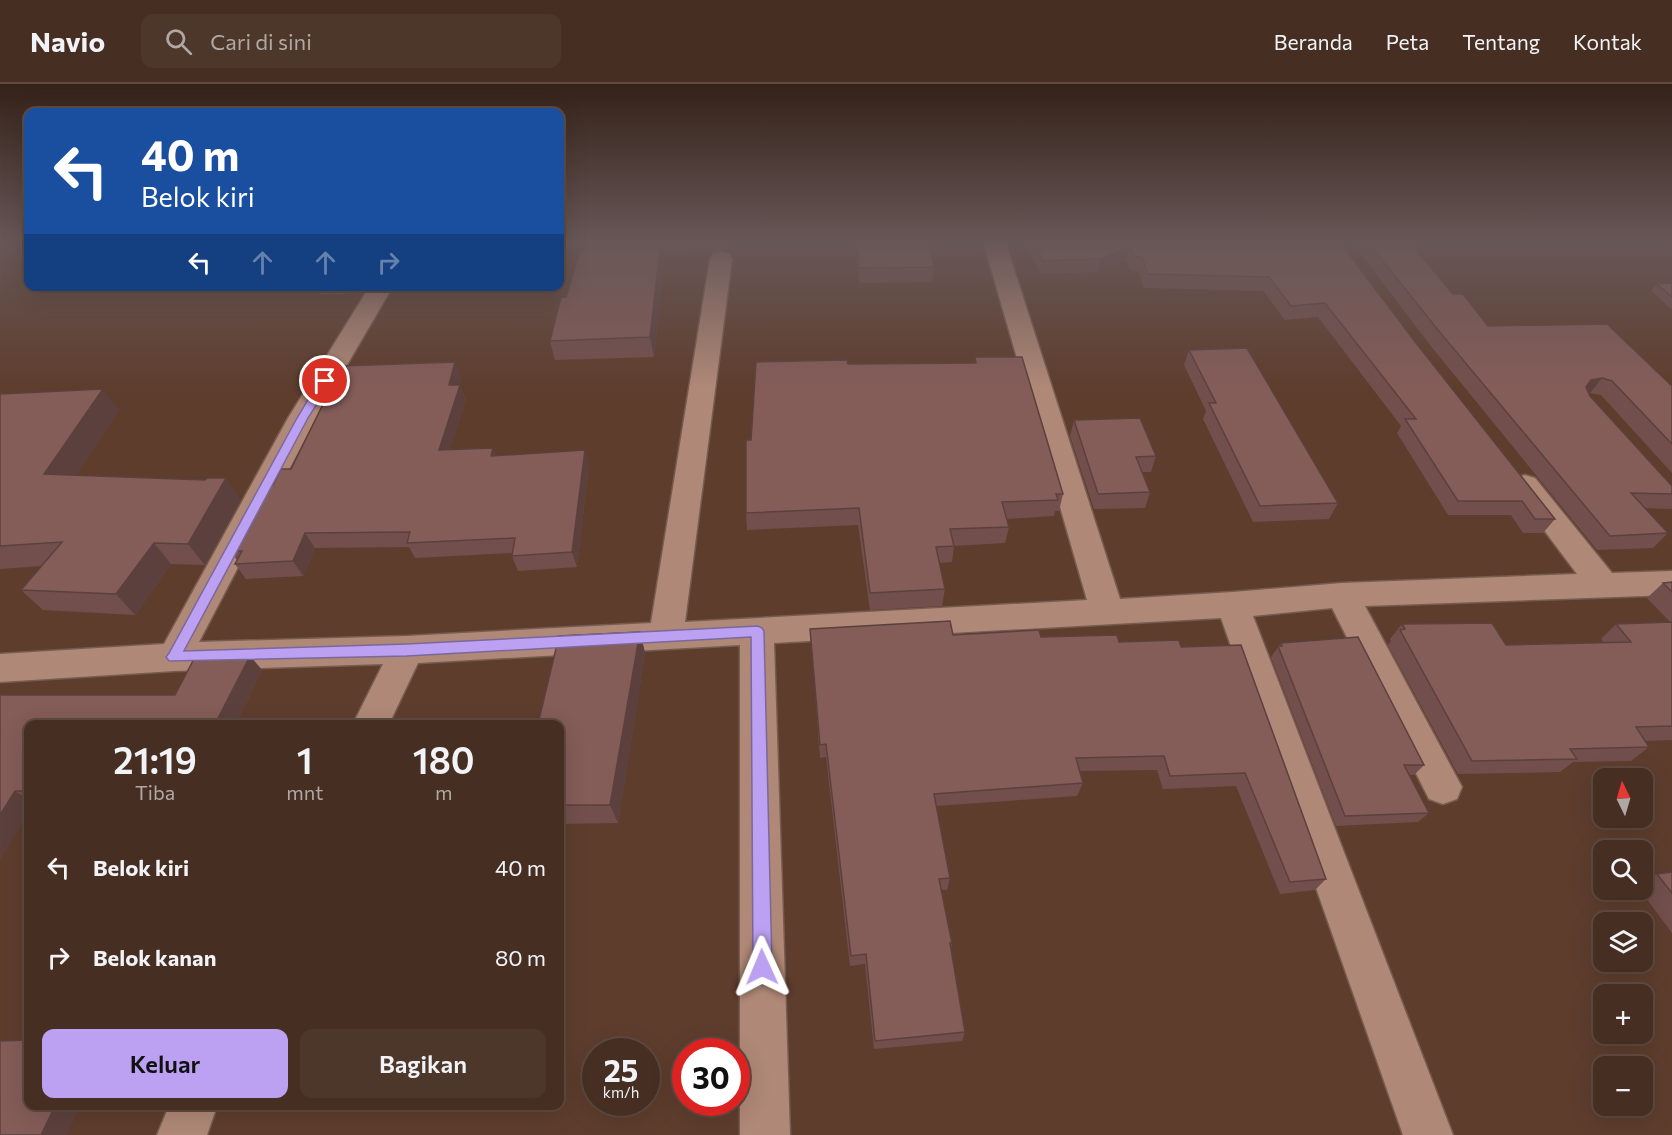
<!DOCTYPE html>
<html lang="id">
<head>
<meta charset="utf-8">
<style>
	body { margin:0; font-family:Commissioner,sans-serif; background:#4d362a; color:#f1f3f6; height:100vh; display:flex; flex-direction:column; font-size:22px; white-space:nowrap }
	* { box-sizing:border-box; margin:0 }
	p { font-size:20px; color:#b0a8a5 }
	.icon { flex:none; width:33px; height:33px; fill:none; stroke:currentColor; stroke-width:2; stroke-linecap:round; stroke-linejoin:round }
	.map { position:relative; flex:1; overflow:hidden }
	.details { position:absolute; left:24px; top:636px; width:540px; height:390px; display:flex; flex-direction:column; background:#462e22; border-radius:12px; box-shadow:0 6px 24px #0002,0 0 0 2px #5e4a40 }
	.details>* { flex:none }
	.guide { position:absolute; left:24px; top:24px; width:540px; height:183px; border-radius:12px; box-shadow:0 6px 24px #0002,0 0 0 2px #5e4a40; background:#1a4fa0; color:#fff; overflow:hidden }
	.needle { width:39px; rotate:355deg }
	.fabs { position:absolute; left:1593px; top:684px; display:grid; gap:12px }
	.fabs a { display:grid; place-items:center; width:60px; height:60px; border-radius:12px; background:#462e22; box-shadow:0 6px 24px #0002,0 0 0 2px #5e4a40; font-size:30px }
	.speed { position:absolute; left:582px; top:954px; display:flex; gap:12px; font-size:30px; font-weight:700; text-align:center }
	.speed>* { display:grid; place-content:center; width:78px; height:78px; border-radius:50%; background:#462e22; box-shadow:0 6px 24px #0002,0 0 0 2px #5e4a40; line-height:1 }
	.speed small { font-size:15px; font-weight:400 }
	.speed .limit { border:9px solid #d22; background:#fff; color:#111 }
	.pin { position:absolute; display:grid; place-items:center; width:51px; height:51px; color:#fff; margin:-26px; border:3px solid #fff; border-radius:50%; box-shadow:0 2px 6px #0007 }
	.me { position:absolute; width:66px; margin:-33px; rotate:359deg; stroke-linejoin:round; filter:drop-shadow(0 0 4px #0008) }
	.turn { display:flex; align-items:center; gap:21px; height:126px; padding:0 18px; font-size:27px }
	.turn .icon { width:78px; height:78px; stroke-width:2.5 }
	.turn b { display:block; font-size:42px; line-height:51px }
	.lanes { display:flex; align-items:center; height:57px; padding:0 18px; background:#0003; justify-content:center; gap:30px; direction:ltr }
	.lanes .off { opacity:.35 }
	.eta { display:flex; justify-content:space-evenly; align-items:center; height:102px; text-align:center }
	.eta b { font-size:36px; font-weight:600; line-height:42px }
	.cta { display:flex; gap:12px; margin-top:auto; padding:12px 18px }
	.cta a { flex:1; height:69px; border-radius:12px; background:#bca0f2; color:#111; font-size:24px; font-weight:600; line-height:69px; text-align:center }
	.cta a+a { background:#4d362a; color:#f1f3f6 }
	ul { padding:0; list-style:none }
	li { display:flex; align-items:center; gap:18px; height:90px; padding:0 18px }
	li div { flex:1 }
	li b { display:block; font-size:22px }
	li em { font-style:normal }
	header { display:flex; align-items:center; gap:36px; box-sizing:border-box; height:84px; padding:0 30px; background:#462e22; border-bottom:2px solid #5e4a40 }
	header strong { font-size:28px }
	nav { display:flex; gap:33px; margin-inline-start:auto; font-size:21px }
	.search { width:420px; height:54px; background:#4d362a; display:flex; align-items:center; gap:15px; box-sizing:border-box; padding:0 21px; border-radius:12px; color:#b0a8a5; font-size:22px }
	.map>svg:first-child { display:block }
</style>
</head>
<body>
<header>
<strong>Navio</strong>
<div class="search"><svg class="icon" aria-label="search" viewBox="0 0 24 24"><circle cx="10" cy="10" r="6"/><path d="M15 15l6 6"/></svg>Cari di sini</div>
<nav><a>Beranda</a><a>Peta</a><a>Tentang</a><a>Kontak</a></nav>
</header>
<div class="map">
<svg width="1672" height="1051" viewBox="0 0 1672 1051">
	<rect width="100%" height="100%" fill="#5e3d2d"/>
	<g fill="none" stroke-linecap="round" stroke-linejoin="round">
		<g stroke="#765c50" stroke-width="3">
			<g id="street">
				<path d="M983,157H1005L1120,515L1233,508L1342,499L1577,490L1510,401L1515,394L1525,391L1535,394L1612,489L1672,487V511L1365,522L1462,703L1457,715L1443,720L1429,715L1332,524L1253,532L1453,1051H1403L1221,534L774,559L790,1051H740V561L418,579L389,640H353L383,580L174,587L0,598V570L164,560L288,334L370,202H393L316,334L199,558L407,552L651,539L710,175L713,170L721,168L729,170L732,175L685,538L1087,516Z"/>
				<path d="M169,1022H217L207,1051H157Z"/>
			</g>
		</g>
		<use href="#street" fill="#af8877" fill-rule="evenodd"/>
	</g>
	<g fill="#724f4c">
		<path d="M583,157H723V166L665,169L654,273L555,276L550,257L566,213Z"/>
		<path d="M856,157H928L934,183L932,198L859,199Z"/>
		<path d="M1026,157H1339L1416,259L1555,435L1543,449H1523L1511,431H1448L1397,349L1401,342L1318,233L1285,236L1263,207L1144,204L1138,187H1131L1126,176L1097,188L1040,190Z"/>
		<path d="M1351,157H1408L1453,210L1488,242L1672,302V389L1601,311L1589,309L1590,312L1672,402V425L1644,424L1668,449L1653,464L1597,466L1430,261Z"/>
		<path d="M1672,199V226L1651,207L1657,200Z"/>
		<path d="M317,202H367L363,209L321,211Z"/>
		<path d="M1189,266L1338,419L1329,435L1253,438L1203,335L1206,327L1184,281Z"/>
		<path d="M975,273L1063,410L1059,427H1055L1054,432L1007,435L1009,443L1005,459L954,462L952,478L939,479L945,505L942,522L870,526L858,441L747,446L746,429L751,356L848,280L975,279Z"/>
		<path d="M461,293L459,301H460L466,316L450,365L496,371L589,381L577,483L518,487L512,472V469L415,474L409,463L315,464L303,492L246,495L235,480L237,476L230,467L273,401L291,385Z"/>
		<path d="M0,310L119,326L76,391L241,416L205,481L171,480L135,531L43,526L21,506L42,482L0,485Z"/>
		<path d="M1074,336L1156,372L1151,388H1142L1150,408L1145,424L1094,425L1070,352Z"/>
		<path d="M1672,498V656L1645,657L1649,663L1631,677L1573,678L1560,688L1458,690L1388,561L1391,557L1390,555L1402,540L1506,561L1604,559L1601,555L1616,540L1670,538L1647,514L1663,499Z"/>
		<path d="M810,545L953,551L1041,553L1181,563L1326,795L1315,806L1280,810L1236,702L1163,705L1157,686L1079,687L1083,699L1077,712L936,722L950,794L947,806H941L952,859L951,864L965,948L962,957L874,965L865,880L850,882L826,673L820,674Z"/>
		<path d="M640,548L645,569L618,739L560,740V640Z"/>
		<path d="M1281,559L1424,681L1414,691H1409L1429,729L1418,738L1336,742L1271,573Z"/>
		<path d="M250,572L262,586L236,640H28V729L0,775V611H175Z"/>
		<path d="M1672,788V849L1640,806H1642V799L1657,790Z"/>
	</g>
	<g fill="#5c403e">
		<path d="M661,157H663L665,169L654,273L650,253Z"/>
		<path d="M1129,162L1126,176L1097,188L1101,175Z"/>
		<path d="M360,202H367L363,209Z"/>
		<path d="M455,278L461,293L456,314L460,301L466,316L445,381L439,366L449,301Z"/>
		<path d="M1602,294L1590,309L1581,311L1591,296Z"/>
		<path d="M103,305L119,326L63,411L44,390Z"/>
		<path d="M493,364L498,379L491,372Z"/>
		<path d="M585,366L589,381L577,483L572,468Z"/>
		<path d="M226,394L241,416L205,481L188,460Z"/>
		<path d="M305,449L315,464L303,492L293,477Z"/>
		<path d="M154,459L171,480L135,531L116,510Z"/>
		<path d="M640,548L645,569L618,739L610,721Z"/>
		<path d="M250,572L262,586L236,640H215Z"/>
		<path d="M15,707L28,716V729L0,775V731Z"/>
		<path d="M55,1022H80L67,1051H41Z"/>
	</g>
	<g fill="#845c58" stroke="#5c403e" stroke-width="1.5">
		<path d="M583,157H661L650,253L550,257L561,213H566Z"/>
		<path d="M857,157H928L934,183L859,184Z"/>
		<path d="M1034,157H1339L1416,259L1555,435H1535L1522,417H1458L1405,335H1416L1325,219L1291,222L1269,193L1148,190L1142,173H1135L1129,162L1101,175L1043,177Z"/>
		<path d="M1367,157H1408L1453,210H1463L1488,242L1607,240L1672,302V360L1612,297L1602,294L1591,296L1586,303L1590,312L1672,402V410L1631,409L1668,449L1610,452L1438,246Z"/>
		<path d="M1672,199V213L1657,200Z"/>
		<path d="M1247,264L1338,419L1260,422L1209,319H1216L1189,266Z"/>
		<path d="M975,273H1022L1063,410H1056L1058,416L1002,418L1009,443L950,445L954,462L936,463L945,505L870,509L859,424L746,429V356H751L756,278L847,276L848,280L976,279Z"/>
		<path d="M455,278L449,301H460L439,366L493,364L491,372L585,366L572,468L512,472L515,454L407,459L410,448L305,449L293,477L235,480L242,467H230L266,401H273L281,385H291L342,282Z"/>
		<path d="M103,305L44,390L205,396L207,394H226L188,460L154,459L116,510L21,506L62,458L0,462V310Z"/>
		<path d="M1140,334L1156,372L1136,373L1150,408L1098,410L1074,336Z"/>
		<path d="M1672,498V508L1663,499Z"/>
		<path d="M950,537L953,551L1039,546L1041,553L1117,551L1119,558L1179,556L1181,563L1241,561L1326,795L1290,798L1245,689L1170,692L1164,672L1076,674L1083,699L934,710L950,794L939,795L952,859H950L965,948L875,957L866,870L851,872L826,660L820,661L810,545Z"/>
		<path d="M1672,538V642L1636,643L1649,663L1570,665L1577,675L1472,677L1400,546L1405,545L1402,540L1492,539L1506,561L1631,558L1616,540Z"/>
		<path d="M640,548L610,721H560V660L561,651H560V640H538L559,552Z"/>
		<path d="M1358,553L1424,681H1404L1429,729L1345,732L1278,562H1282L1281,559Z"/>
		<path d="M250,572L215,640H28V707H15L0,731V611H175L195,573Z"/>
		<path d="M1672,788V809L1657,790Z"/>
		<path d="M28,956V1022H55L41,1051H0V957Z"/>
	</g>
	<linearGradient id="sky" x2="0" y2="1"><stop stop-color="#342219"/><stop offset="0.52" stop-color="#685757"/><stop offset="1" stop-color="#685757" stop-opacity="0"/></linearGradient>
	<rect width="1672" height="304" fill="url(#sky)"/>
	<path fill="#bca0f2" stroke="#7a689d" stroke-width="1.5" d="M325,293L331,297L308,334L184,567L407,560L758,542L762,544L764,547L772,883L769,889L762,892L756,889L753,883L751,553L407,572L169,577L166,573L169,569L297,334L321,294Z"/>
</svg>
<div class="fabs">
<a><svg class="needle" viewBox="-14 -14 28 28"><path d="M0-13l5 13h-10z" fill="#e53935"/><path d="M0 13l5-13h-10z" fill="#b0a8a5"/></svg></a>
<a><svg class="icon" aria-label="search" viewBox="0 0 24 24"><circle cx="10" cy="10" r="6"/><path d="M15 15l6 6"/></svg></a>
<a><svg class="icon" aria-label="layers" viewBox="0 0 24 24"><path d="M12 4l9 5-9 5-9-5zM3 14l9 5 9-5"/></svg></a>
<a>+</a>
<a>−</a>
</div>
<div class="speed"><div>25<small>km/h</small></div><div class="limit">30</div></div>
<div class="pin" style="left:325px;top:297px;background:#d93025"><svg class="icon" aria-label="arrive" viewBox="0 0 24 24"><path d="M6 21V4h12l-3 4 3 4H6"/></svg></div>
<svg class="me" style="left:762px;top:883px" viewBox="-20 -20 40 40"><path d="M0-17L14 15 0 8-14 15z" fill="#bca0f2" stroke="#fff" stroke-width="4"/></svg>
<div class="guide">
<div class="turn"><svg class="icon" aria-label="left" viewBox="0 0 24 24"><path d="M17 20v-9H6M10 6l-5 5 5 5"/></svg><div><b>40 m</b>Belok kiri</div></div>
<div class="lanes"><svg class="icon" aria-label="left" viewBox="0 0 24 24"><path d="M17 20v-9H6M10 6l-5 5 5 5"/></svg><svg class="icon off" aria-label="ahead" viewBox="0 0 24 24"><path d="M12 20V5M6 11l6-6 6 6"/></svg><svg class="icon off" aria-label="ahead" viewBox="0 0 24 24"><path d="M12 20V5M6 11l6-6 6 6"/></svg><svg class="icon off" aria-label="right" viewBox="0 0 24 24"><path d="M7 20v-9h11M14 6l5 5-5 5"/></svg></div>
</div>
<section class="details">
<div class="eta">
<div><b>21:19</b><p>Tiba</p></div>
<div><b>1</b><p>mnt</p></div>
<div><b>180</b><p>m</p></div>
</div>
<ul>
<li><svg class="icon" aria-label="left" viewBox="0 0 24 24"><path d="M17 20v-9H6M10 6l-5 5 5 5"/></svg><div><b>Belok kiri</b></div><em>40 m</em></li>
<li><svg class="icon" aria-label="right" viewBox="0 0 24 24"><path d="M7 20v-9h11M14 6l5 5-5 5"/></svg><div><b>Belok kanan</b></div><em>80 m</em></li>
</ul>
<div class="cta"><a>Keluar</a><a>Bagikan</a></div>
</section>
</div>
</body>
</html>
